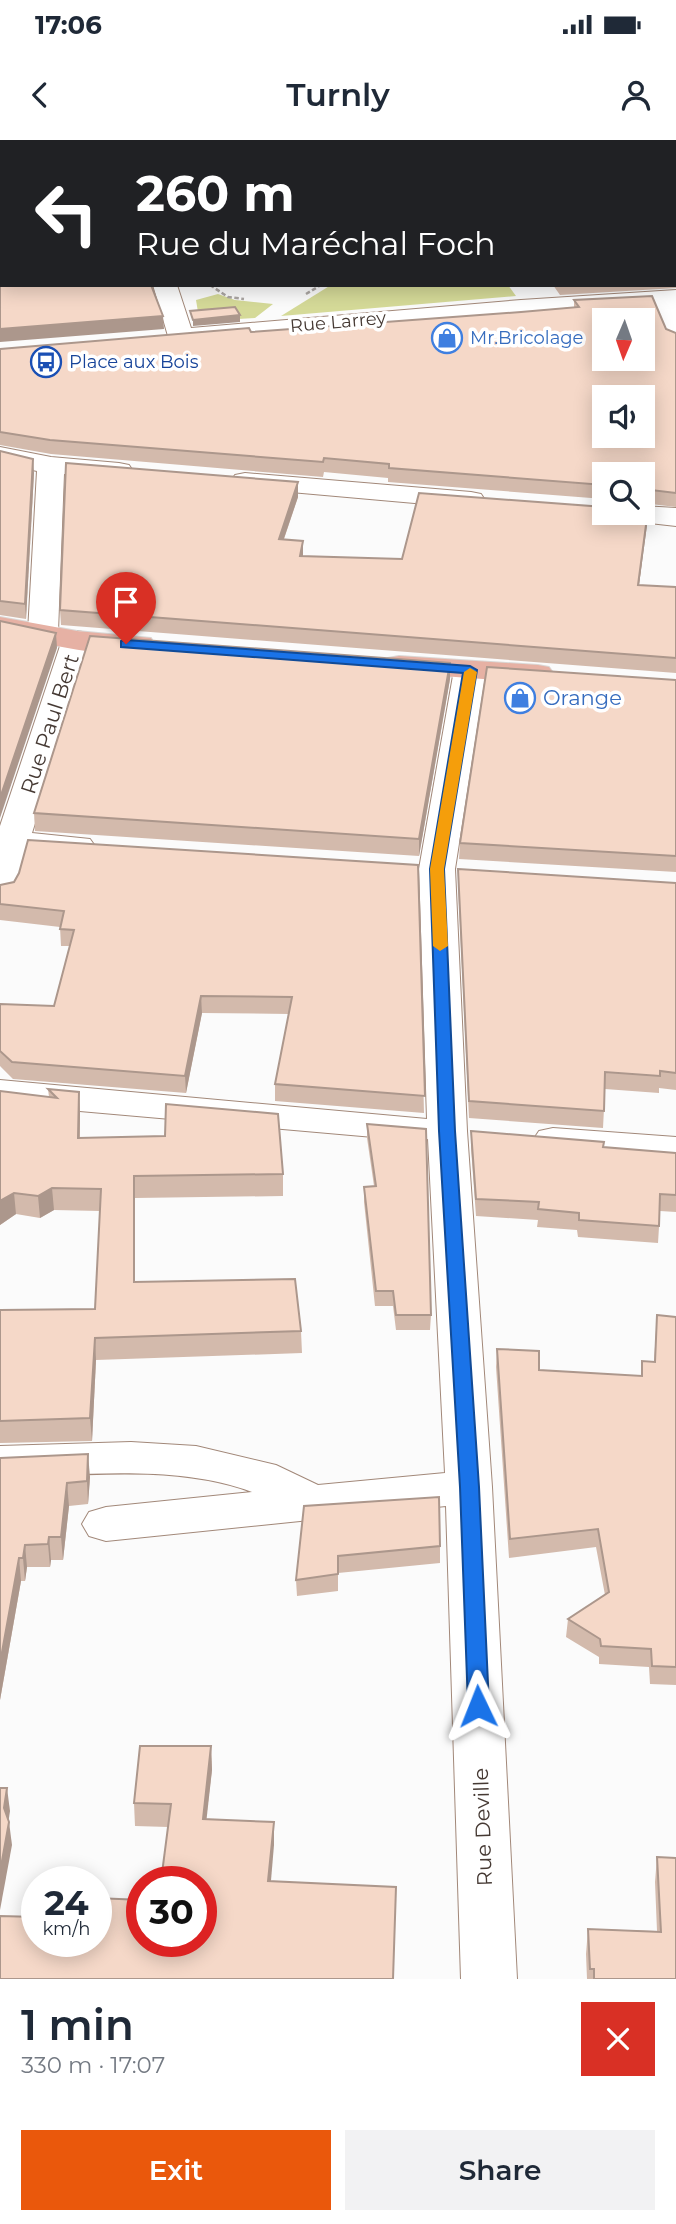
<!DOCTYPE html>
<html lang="en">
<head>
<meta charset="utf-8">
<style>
	body { margin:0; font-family:Montserrat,sans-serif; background:#f2f2f3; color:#1f2937; height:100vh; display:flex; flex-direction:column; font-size:26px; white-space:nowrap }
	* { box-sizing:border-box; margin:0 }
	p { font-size:23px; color:#747a83 }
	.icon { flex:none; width:38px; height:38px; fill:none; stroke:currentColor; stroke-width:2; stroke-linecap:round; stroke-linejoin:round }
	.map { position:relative; height:1839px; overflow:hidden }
	.drawer { display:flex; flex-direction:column; background:#fff; flex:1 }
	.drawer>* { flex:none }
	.banner { position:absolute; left:0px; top:0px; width:677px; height:147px; box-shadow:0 4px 18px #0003; background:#202124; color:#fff; overflow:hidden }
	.needle { width:46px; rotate:182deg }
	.buttons { position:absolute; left:592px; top:168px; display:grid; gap:14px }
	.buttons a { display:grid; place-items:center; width:63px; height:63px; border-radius:0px; background:#fff; box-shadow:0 4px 18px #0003; font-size:35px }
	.speed { position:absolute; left:21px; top:1726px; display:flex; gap:14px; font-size:35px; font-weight:700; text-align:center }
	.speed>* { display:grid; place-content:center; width:91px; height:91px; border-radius:50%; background:#fff; box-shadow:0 4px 18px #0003; line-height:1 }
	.speed small { font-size:18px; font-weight:400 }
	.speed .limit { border:10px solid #d22; background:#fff; color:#111 }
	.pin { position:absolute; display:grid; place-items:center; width:60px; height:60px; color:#fff; margin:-72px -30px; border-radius:50% 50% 50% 0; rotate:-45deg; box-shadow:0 0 7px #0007 }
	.pin .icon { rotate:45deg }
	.me { position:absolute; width:77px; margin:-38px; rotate:358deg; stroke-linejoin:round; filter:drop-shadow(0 0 5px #0008) }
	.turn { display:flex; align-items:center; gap:24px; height:147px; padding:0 21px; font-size:32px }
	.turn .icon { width:91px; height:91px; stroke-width:2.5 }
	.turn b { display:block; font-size:49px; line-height:60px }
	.round { display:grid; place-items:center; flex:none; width:74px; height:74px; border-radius:0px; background:#f2f2f3 }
	.head { display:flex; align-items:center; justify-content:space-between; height:119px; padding:0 21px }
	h1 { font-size:42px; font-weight:600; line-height:52px }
	.cta { display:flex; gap:14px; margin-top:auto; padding:14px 21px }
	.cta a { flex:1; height:80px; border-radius:0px; background:#ea580c; color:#fff; font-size:28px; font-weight:600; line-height:80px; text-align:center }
	.cta a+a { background:#f2f2f3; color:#1f2937 }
	.status { display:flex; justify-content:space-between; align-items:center; height:49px; padding:0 35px; background:#fff; direction:ltr }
	.status svg { height:19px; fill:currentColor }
	header { display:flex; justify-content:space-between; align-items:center; height:91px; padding:0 21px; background:#fff; font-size:32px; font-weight:600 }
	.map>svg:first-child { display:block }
</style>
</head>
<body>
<div class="status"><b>17:06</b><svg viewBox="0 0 49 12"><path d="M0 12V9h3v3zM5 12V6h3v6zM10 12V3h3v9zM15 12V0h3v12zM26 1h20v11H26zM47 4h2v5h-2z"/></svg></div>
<header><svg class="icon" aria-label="back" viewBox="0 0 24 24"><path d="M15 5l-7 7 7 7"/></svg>Turnly<svg class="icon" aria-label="person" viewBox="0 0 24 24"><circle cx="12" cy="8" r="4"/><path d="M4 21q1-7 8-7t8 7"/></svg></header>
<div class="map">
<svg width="676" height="1839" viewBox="0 0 676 1839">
	<rect width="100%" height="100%" fill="#fbfbfb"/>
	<g fill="#d5da98">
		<path d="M331,145H508L516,156L281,176Z"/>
		<path d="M218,154L235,160L273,164L255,178L238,179L198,172L196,160Z"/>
	</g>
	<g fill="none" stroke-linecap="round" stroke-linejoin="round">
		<g stroke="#a28879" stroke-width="2">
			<g id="minor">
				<path d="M153,145H177L191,188L521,160L676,150V204L667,201C660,191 660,177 652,166L191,200L181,204L172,201L168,196Z"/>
				<path d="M0,307L51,317L119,323L129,325L133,331L129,337L119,339L64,334L58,492L54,499L43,501L32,499L28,492L37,331L0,323Z"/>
				<path d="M245,333L471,352L481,354L485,360L481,366L471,368L235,347L231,341L235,335Z"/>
				<path d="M642,366L676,368V386L614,379L610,373H642Z"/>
				<path d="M77,491L88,493L92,500L32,693L90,699L95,706L90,713L78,716L27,713L18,749L13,757L0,760V686L62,500L66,493Z"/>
				<path d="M470,521L481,523L486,530L455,729L467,991L492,1347L517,1839H461L446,1366L106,1401L89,1396L82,1384L89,1372L106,1367L252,1352C177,1324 79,1335 0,1338V1306L131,1302L196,1306L276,1325L318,1345L445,1333L428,999L419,1001L0,964V940L427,979L419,729L454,530L459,523Z"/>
				<path d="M553,988L676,997V1023L553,1012L539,1009L533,1000L539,991Z"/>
			</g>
		</g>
		<g stroke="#dad8d6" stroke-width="2">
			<g id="major">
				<path d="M0,477L77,491L151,498L155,505L151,512C111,522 42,501 0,495Z"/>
				<path d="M399,516L538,525L549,527L554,534L549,541L538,543L388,532L383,525L388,518Z"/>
			</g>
		</g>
		<g stroke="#aba6a3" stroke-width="2.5" stroke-dasharray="4.5 2.5" stroke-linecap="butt">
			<path d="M210,145L228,157L244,159"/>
			<path d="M306,154L321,145"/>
		</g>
		<use href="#minor" fill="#fff" fill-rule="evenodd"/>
		<use href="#major" fill="#e6b1a4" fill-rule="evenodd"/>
	</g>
	<g fill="#d3baac">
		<path d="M0,0H676V148L560,155L553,145H676V2H2V135L0,134Z"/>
		<path d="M574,160L676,193V367L642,363V334H604V359L388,342V338L324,332L323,337L51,314L0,305V209L251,192L521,172L574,167Z"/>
		<path d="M0,311L34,333L26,479L0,475Z"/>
		<path d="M298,342V357L284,399L303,416L402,419L648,370L639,445L676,447V533L61,485L60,470Z"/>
		<path d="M450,523V539L419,716L35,691L34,673Z"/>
		<path d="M676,540V732L459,719L460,703Z"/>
		<path d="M418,725L424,973L275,961V944L289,874L202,873L186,953L13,939L0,926V864L54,866L70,806H61L60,787L0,780V745Z"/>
		<path d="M458,729L676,743V950L659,948V953L605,949L603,988L469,978L458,745Z"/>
		<path d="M48,949L79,952L80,974V998L283,1034V1056L135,1058V1142L301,1191L302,1213L96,1220L92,1301L0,1303V1170L95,1169L100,1071L54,1070L40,1078L16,1074L0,1085V951L49,957Z"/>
		<path d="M367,984L431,1175L430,1190H396L393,1166H375L364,1062V1047L374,1046L367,998Z"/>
		<path d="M471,991L603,1007L676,1013V1072L660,1071L658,1103L578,1097L577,1090L537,1087L538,1080L476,1076L471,1008Z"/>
		<path d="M657,1175L676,1177V1545L650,1544L649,1527L599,1524V1517L566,1497L568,1479L605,1455L596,1407L509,1418L496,1227L497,1209L539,1230L641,1236L642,1221L654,1222Z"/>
		<path d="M0,1318L90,1337L88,1364L69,1366L63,1420H51L50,1427H27L25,1441H21L0,1560Z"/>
		<path d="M304,1366L440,1406V1423L338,1433V1451L297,1456L296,1440Z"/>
		<path d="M211,1606L212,1630L206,1679L274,1682V1705L201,1801L168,1687L135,1686L134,1663Z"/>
		<path d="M657,1717L676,1839H587L586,1814L588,1789L657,1791L655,1742Z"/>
	</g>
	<g fill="#ac978c">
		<path d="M240,175V182L193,186V180Z"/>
		<path d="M163,176L164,189L0,202V189Z"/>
		<path d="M33,319L34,333L26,479L25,464Z"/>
		<path d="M298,342V357L279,413V399Z"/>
		<path d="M648,370L647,385L637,460L638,445Z"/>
		<path d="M303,401V415L300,430V416Z"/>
		<path d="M56,493L57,508L0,678V658Z"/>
		<path d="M450,523V539L419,716V699Z"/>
		<path d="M201,856L202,873L186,953L185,936Z"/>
		<path d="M79,952L80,974L79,1020L78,998Z"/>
		<path d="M134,1036L135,1058V1164L134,1142Z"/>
		<path d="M52,1048L54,1070L40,1078L38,1056Z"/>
		<path d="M14,1053L16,1074L0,1085V1061Z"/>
		<path d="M95,1198L96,1220L92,1301L90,1278Z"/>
		<path d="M88,1314L90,1337L88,1364L87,1341Z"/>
		<path d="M67,1343L69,1366L63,1420L61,1397Z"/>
		<path d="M49,1397L51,1420L50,1427L48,1404Z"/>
		<path d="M25,1405L27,1427L25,1441L23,1418Z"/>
		<path d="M19,1418L21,1441L0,1560V1523Z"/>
		<path d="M211,1606L212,1630L204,1702L203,1679Z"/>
		<path d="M7,1648L10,1671L7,1691L4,1668Z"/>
		<path d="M9,1682L12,1705L0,1770V1732Z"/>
		<path d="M274,1682V1705L269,1764L268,1741Z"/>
	</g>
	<g fill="#f5d8c8" stroke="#ac978c" stroke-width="2" fill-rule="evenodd">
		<path d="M0,0H676V135V2H2V125L0,121Z"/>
		<path d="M0,139H2V145H151L163,176L0,189Z"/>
		<path d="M652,156L666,189L676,193V353L643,349L642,351V334H604V345L389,328V324L324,318L323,322L50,300L0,292V209L249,188L251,192L521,172L579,167L574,160ZM604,180H642V219H604ZM604,257H642V296H604Z"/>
		<path d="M235,167L240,175L193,180L190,171Z"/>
		<path d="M0,311L33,319L25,464L0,461Z"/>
		<path d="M66,323L298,342L279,399L303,401L300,416L402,419L419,353L604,367V373H642V370H648L638,445L676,447V518L60,470Z"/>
		<path d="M0,481L56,493L0,658Z"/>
		<path d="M90,496L450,523L419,699L34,673Z"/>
		<path d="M487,527L676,540V716L460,703Z"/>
		<path d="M28,700L418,725L425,956L275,944L292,857L201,856L185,936L12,922L0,911V864L54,866L74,790L60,789L64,771L0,764V745L14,742L19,733Z"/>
		<path d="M458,729L676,743V933L660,931V936L605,932L604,971L469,961Z"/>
		<path d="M48,949L79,952L78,998L165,996L166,964L278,974L283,1034L134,1036V1142L295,1139L301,1191L95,1198L90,1278L0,1281V1170L95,1169L101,1049L52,1048L38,1056L14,1053L0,1061V951L57,958Z"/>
		<path d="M367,984L426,989L431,1175H396L393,1151H376L364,1047L376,1046Z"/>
		<path d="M471,991L604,1002L603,1007L676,1013V1055L660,1054L659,1086L579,1080V1073L538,1069L539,1062L476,1059Z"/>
		<path d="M657,1175L676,1177V1527L652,1526L651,1509L601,1506L600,1499L568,1479L609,1452L598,1389L510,1399L497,1209L539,1211V1230L642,1236V1221L655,1222Z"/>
		<path d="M88,1314L87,1341L67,1343L61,1397H49L48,1404L25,1405L23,1418H19L0,1523V1318Z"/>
		<path d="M439,1357L440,1406L338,1416V1434L296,1440L304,1366Z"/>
		<path d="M140,1606H211L203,1679L274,1682L268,1741L396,1747L393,1839H0V1776L37,1777V1801H96V1758L142,1760V1801H201V1741H161L171,1664L134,1663Z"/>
		<path d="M0,1648H7L4,1668L9,1682L0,1732Z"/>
		<path d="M657,1717L676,1718V1839H594V1829H590L588,1789L661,1792Z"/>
	</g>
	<path fill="#1a73e8" stroke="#114b97" stroke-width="2" d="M126,500L470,526L477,530L444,729L455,991L479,1347L489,1566L485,1571L478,1574L471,1571L468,1566L460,1347L439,991L430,729L463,533L121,507V501Z"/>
	<path fill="#f59e0b" d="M470,528L477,532L444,729L448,806L440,811L433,806L430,729L464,532Z"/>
	<defs>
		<g id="shop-ring" transform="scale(1.575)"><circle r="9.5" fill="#fff" stroke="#3f7fe0" stroke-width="1.5"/><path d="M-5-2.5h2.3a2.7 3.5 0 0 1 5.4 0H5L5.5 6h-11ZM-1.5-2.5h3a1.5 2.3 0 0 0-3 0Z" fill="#3f7fe0"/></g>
		<g id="bus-ring" transform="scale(1.575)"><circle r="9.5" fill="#fff" stroke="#1a4fb4" stroke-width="1.5"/><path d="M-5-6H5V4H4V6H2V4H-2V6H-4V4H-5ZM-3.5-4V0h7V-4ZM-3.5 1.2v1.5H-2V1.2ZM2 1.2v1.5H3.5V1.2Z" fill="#1a4fb4"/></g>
	</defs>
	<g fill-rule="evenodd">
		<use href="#shop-ring" x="447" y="198"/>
		<use href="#bus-ring" x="46" y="222"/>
		<use href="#shop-ring" x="520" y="558"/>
	</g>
	<g text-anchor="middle" stroke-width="7" stroke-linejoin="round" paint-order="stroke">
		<g font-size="18" fill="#463a34" stroke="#fff">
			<text transform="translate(338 182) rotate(-5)" y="6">Rue Larrey</text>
		</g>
		<g font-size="18" fill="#366cbe" stroke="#fff" text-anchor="start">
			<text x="470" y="204">Mr.Bricolage</text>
		</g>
		<g font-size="18" fill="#164399" stroke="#fff" text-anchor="start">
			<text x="69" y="228">Place aux Bois</text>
		</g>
		<g font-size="21" fill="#366cbe" stroke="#fff" text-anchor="start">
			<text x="543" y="565">Orange</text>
		</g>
		<g font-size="21" fill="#463a34" stroke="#fff">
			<text transform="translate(50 584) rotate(-72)" y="7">Rue Paul Bert</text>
			<text transform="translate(483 1687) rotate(-92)" y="7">Rue Deville</text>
		</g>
	</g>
</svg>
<div class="buttons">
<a><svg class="needle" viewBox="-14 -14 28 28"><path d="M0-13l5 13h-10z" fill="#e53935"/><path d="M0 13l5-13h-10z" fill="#747a83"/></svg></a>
<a><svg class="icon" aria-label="sound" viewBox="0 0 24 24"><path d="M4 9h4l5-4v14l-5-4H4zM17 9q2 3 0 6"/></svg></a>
<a><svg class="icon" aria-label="search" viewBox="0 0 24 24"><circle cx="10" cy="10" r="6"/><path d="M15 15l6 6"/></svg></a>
</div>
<div class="speed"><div>24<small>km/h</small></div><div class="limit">30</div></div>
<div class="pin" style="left:126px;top:504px;background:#d93025"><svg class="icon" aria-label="arrive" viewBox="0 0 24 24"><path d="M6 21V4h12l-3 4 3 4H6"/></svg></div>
<svg class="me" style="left:478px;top:1566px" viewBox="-20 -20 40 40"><path d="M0-17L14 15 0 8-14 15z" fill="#1a73e8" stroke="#fff" stroke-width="4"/></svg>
<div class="banner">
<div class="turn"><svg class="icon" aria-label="left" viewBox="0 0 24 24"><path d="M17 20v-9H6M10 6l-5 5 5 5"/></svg><div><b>260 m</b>Rue du Maréchal Foch</div></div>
</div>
</div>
<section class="drawer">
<div class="head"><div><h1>1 min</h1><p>330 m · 17:07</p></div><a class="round" style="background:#d93025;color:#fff"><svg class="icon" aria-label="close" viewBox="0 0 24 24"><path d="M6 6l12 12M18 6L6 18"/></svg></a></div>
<div class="cta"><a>Exit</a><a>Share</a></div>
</section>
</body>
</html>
